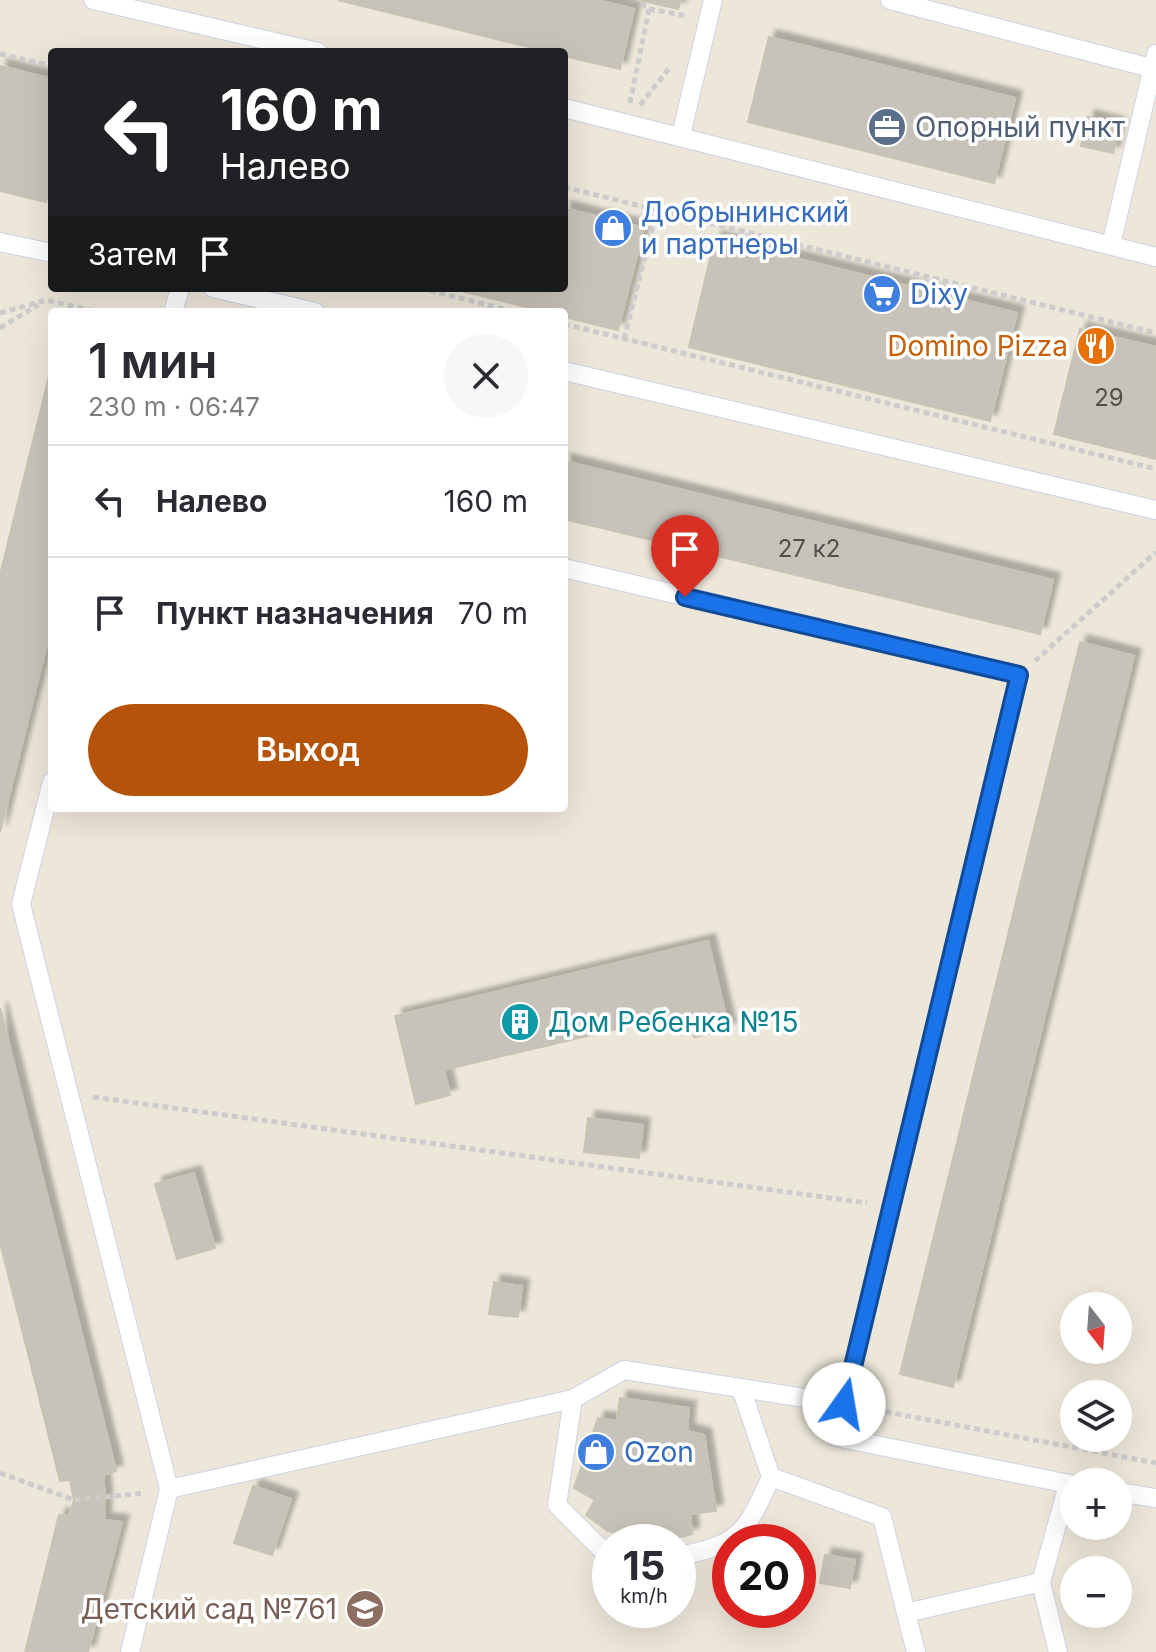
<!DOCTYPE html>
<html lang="ru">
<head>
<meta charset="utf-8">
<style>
	body { margin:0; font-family:Inter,sans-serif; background:#f7f7f7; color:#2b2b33; height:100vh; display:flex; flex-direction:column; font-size:30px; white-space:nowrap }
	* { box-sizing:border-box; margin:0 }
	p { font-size:26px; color:#7c7c81 }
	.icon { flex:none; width:44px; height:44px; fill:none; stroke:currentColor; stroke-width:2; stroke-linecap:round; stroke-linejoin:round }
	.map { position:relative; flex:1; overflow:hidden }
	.panel { position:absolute; left:48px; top:308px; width:520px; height:504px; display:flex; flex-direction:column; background:#fff; border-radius:8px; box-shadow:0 8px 32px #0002 }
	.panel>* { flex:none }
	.top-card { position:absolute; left:48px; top:48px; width:520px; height:244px; border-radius:8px; box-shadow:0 8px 32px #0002; background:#202124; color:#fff; overflow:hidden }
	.needle { width:52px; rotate:163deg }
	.fabs { position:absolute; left:1060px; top:1292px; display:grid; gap:16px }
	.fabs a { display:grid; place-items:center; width:72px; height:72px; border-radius:50%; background:#fff; box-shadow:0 8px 32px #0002; font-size:40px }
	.speed { position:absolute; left:592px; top:1524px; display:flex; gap:16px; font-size:40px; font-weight:700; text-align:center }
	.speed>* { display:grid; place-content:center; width:104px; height:104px; border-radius:50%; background:#fff; box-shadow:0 8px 32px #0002; line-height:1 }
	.speed small { font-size:20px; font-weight:400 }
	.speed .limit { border:12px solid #d22; background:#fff; color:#111 }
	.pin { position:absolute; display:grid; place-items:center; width:68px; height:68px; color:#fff; margin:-82px -34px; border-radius:50% 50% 50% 0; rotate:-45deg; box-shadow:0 0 8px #0007 }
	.pin .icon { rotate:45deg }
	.me { position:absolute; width:88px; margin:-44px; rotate:13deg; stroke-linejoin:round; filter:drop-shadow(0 0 6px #0008) }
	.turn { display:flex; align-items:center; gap:28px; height:168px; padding:0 40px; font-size:36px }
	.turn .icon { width:104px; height:104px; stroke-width:2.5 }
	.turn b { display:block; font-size:56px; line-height:68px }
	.then { display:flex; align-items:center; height:76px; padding:0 40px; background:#0003; gap:16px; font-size:30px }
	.round { display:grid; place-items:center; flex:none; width:84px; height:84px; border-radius:42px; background:#f7f7f7 }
	.head { display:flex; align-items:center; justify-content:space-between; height:136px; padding:0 40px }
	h1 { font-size:48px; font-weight:600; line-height:60px }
	.cta { display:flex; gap:16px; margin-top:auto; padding:16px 40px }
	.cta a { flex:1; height:92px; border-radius:48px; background:#b45309; color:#fff; font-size:32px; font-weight:600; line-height:92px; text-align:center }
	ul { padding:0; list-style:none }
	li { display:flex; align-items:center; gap:24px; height:112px; padding:0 40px; border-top:2px solid #e1e1e2 }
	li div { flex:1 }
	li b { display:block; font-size:30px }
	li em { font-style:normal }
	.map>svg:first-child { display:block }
</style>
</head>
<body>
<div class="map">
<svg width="1156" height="1652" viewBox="0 0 1156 1652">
	<defs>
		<filter id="shadow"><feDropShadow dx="7" dy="-7" stdDeviation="2" flood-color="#0004"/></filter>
	</defs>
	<rect width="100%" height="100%" fill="#ede7da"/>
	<g fill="#c8c3ba" stroke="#c8c3b3" stroke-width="2" filter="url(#shadow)">
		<path d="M338,0H596L634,9L620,69L564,56V52H549Z"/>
		<path d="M640,0H681L678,9Z"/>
		<path d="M769,37L1015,98L994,183L748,122Z"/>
		<path d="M0,66L52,79V178L46,202L0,191Z"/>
		<path d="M1088,117L1119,125L1113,153L1081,146Z"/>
		<path d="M564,208L644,228L618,330L564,317V312H546L449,288H564Z"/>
		<path d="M715,238L1017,313L990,421L689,347Z"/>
		<path d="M1080,329L1156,347V459L1054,434Z"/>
		<path d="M52,364V624L0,832V575Z"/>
		<path d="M564,461L1053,580L1040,634L564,519Z"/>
		<path d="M1080,642L1134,656L953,1387L900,1374Z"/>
		<path d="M708,941L729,1029L694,1037L688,1012L444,1070L450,1095L416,1104L395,1016Z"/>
		<path d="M0,1008L116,1471L103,1475L105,1497L74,1500L70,1480L60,1481L0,1242Z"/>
		<path d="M588,1118L643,1125L639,1158L584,1152Z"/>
		<path d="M194,1173L215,1248L177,1259L155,1184Z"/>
		<path d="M494,1282L522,1286L518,1317L489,1314Z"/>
		<path d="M620,1398L689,1408L687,1431L704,1435L716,1511L690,1514L692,1534L672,1539L641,1538L608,1531L586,1515L595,1500L574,1488L598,1418L617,1421Z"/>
		<path d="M253,1486L291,1499L272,1555L234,1543Z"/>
		<path d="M105,1497L104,1520L122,1522L88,1652H25L59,1515L69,1516L74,1500Z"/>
		<path d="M825,1555L855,1560L850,1588L820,1583Z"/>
	</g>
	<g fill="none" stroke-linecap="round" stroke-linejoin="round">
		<g stroke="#cfd1e4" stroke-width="20">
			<g id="service">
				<path d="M93,0L318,52"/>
				<path d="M890,0L1151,68"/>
				<path d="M564,108L1156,257"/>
				<path d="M681,135L713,0"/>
				<path d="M0,242L52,253"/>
				<path d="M1111,245L1156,54"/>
				<path d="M213,288L315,312"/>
				<path d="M173,312L180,288"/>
				<path d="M564,371L1156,510"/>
				<path d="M564,568L1019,675L836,1437L1074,1485"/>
				<path d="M52,782L21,904L169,1489L130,1652"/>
				<path d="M573,1399L557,1505L600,1548L610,1549"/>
				<path d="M771,1477L882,1517L906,1613L1041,1582L1068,1485"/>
				<path d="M169,1489L573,1399L624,1370L844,1404"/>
				<path d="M1118,1492L1156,1498"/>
				<path d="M678,1556C740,1545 746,1532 771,1477L741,1388"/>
				<path d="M1041,1582L1058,1652"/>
				<path d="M906,1613L916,1652"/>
			</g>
		</g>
		<g stroke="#ccc" stroke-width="5" stroke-dasharray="6 4" stroke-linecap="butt">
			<path d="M649,9L687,16"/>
			<path d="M0,54L52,66"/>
			<path d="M630,103L649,9L637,0"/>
			<path d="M640,105L671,66"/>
			<path d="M564,187L1156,333"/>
			<path d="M420,288L516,312"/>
			<path d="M0,313L46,300L98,312"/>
			<path d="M564,324L1156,469"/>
			<path d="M0,328L38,305"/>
			<path d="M624,339L657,209"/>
			<path d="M1035,661L1156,552"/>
			<path d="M93,1097L867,1203"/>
			<path d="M866,1408L1156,1463"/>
			<path d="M0,1473L74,1500L145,1493"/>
		</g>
		<use href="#service" stroke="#fff" stroke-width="18"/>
	</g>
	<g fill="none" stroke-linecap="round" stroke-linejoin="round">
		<g stroke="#114b97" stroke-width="20">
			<path id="route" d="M685,597L1019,675L844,1404"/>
		</g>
		<use href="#route" stroke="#1a73e8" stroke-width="14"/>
	</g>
	<defs>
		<g id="office-disc" transform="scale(2)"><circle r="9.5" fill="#5c6f8a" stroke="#fff"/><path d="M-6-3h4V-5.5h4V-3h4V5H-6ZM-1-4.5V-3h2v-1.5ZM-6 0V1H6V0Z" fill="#fff"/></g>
		<g id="shop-disc" transform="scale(2)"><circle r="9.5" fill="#3f7fe0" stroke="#fff"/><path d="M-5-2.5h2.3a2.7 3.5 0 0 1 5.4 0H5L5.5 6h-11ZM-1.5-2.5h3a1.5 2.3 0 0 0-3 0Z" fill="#fff"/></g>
		<g id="supermarket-disc" transform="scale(2)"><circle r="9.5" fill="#3f7fe0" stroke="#fff"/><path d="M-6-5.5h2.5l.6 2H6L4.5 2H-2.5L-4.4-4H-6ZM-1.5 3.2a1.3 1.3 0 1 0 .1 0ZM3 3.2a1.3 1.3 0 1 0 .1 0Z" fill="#fff"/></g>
		<g id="restaurant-disc" transform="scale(2)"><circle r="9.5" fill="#e8710a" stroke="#fff"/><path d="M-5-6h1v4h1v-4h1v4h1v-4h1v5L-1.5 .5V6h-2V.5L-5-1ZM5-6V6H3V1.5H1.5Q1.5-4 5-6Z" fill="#fff"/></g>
		<g id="building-disc" transform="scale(2)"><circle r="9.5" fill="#0f9aa8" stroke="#fff"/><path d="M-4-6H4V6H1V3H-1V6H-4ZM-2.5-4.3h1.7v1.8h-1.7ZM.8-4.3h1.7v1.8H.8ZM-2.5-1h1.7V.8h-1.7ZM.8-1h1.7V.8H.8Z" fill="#fff"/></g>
		<g id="school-disc" transform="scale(2)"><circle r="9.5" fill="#8d6e63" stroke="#fff"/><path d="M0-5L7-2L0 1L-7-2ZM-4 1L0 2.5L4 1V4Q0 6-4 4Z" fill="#fff"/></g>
	</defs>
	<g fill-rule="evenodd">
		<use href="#office-disc" x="887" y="127"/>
		<use href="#shop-disc" x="613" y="228"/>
		<use href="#supermarket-disc" x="882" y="294"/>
		<use href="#restaurant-disc" x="1096" y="346"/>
		<use href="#building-disc" x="520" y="1022"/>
		<use href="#shop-disc" x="596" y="1452"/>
		<use href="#school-disc" x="365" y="1609"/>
	</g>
	<g text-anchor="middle" stroke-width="7" stroke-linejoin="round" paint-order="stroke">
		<g font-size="24" fill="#51504d">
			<text x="1109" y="406">29</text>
			<text x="809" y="557">27 к2</text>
		</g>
		<g font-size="28" fill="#4e5e75" stroke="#fff" text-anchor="start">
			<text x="915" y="137">Опорный пункт</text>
		</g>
		<g font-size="28" fill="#366cbe" stroke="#fff" text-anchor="start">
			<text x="641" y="222">Добрынинский<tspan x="641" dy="32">и партнеры</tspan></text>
			<text x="910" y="304">Dixy</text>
			<text x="624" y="1462">Ozon</text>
		</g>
		<g font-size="28" fill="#c56008" stroke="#fff" text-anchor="end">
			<text x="1068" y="356">Domino Pizza</text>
		</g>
		<g font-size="28" fill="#0d838f" stroke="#fff" text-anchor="start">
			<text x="548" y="1032">Дом Ребенка №15</text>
		</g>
		<g font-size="28" fill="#785e54" stroke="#fff" text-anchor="end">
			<text x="337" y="1619">Детский сад №761</text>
		</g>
	</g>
</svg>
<div class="fabs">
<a><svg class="needle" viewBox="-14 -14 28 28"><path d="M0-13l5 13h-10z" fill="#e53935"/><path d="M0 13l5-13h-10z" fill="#7c7c81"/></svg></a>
<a><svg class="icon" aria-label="layers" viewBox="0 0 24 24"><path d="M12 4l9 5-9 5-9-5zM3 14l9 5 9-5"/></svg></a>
<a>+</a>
<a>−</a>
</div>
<div class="speed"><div>15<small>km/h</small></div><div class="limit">20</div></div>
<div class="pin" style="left:685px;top:597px;background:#d93025"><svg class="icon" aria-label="arrive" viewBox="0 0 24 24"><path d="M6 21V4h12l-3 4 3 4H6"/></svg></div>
<svg class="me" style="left:844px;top:1404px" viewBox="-20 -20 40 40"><circle r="19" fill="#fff"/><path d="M0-13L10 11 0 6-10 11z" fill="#1a73e8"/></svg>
<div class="top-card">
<div class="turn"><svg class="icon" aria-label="left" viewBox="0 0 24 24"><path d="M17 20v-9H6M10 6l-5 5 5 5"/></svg><div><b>160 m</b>Налево</div></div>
<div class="then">Затем<svg class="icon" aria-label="arrive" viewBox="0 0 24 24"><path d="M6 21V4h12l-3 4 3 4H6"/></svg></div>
</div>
<section class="panel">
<div class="head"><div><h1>1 мин</h1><p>230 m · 06:47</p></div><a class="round"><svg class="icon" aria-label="close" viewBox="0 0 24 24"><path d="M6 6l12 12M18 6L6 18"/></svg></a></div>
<ul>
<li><svg class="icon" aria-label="left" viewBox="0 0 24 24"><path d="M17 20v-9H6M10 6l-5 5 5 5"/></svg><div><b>Налево</b></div><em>160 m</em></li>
<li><svg class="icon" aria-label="arrive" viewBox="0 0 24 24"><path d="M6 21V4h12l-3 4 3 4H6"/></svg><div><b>Пункт назначения</b></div><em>70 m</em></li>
</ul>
<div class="cta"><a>Выход</a></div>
</section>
</div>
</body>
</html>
